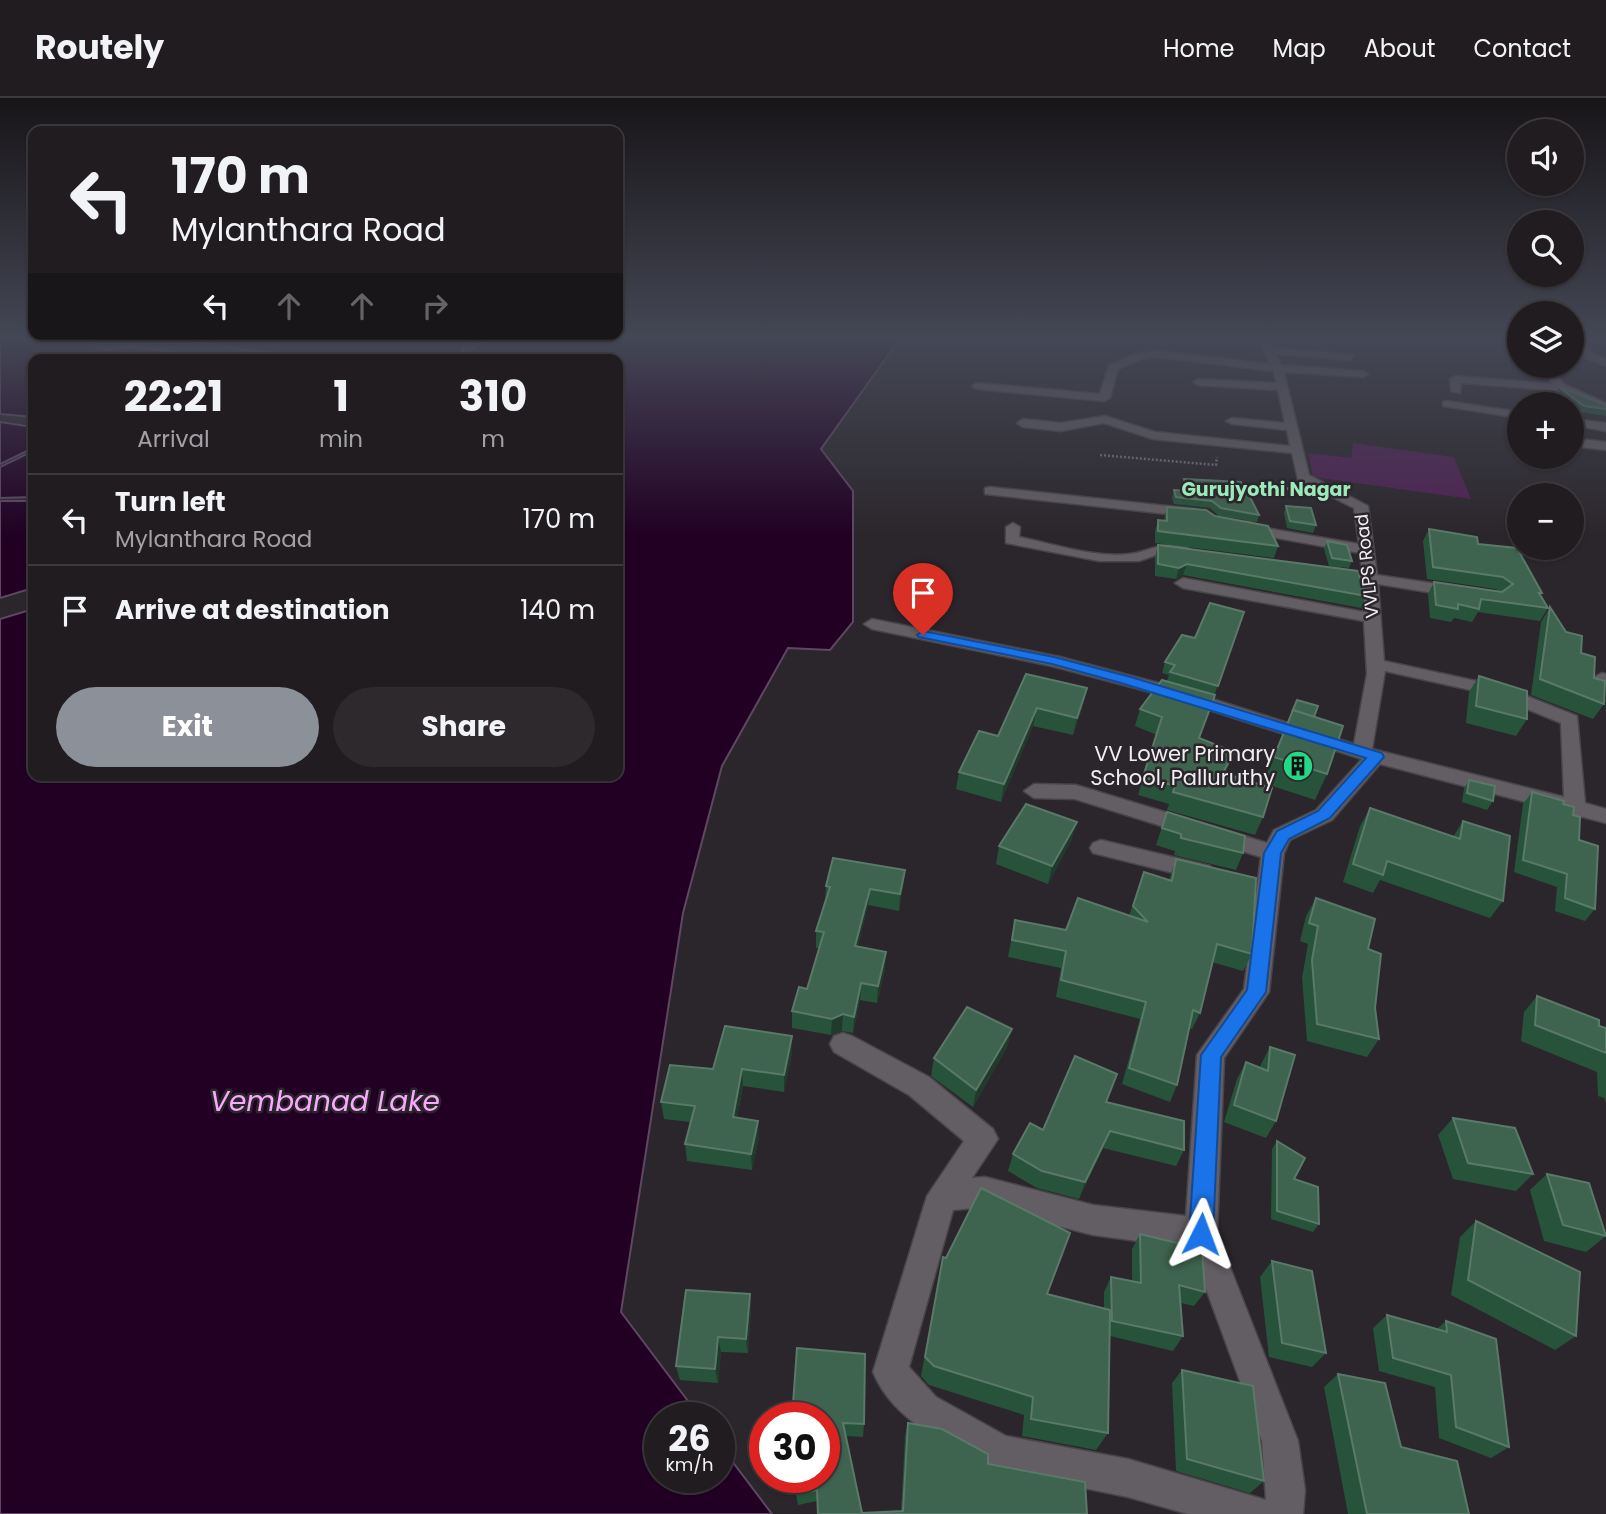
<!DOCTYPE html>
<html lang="en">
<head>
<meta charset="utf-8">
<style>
	body { margin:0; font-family:Poppins,sans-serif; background:#2d292d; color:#f1f3f6; height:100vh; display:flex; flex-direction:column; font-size:26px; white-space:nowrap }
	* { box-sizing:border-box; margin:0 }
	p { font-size:23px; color:#a2a1a5 }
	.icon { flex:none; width:38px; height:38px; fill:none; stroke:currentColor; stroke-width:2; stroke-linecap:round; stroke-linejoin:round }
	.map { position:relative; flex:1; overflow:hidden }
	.panel { position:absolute; left:28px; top:256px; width:595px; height:427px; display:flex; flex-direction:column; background:#201c20; border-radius:14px; box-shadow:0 2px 5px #0004,0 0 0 2px #3d3a3e }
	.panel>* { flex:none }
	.guide { position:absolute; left:28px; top:28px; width:595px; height:214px; border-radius:14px; box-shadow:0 2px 5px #0004,0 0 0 2px #3d3a3e; background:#201c20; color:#f1f3f6; overflow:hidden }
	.controls { position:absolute; left:1507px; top:21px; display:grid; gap:14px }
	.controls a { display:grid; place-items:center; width:77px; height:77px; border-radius:50%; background:#201c20; box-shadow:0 2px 5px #0004,0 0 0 2px #3d3a3e; font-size:35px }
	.speed { position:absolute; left:644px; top:1304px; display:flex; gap:14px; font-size:35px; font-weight:700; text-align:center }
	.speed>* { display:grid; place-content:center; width:91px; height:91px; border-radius:50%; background:#201c20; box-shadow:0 2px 5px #0004,0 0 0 2px #3d3a3e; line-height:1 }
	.speed small { font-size:18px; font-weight:400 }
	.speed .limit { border:10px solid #d22; background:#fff; color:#111 }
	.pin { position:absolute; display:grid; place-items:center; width:60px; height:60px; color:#fff; margin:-72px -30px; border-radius:50% 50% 50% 0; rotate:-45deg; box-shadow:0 0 7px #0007 }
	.pin .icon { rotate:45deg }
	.me { position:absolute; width:77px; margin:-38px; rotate:3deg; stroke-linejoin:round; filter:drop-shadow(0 0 5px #0008) }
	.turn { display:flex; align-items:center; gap:24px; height:147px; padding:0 28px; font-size:32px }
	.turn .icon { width:91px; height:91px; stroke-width:2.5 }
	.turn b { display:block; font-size:49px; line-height:60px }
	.lanes { display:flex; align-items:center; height:66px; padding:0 28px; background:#0003; justify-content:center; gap:35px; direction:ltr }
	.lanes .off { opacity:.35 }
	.eta { display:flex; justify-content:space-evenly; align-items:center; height:119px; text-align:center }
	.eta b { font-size:42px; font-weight:700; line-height:49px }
	.button { display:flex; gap:14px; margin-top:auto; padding:14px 28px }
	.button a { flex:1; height:80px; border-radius:42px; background:#8c9099; color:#fff; font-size:28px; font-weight:700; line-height:80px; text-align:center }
	.button a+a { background:#2d292d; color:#f1f3f6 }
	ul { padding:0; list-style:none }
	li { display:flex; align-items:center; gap:21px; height:91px; padding:0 28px; border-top:2px solid #3d3a3e }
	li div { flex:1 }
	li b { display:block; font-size:26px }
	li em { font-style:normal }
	header { display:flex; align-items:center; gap:42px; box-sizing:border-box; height:98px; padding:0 35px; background:#201c20; border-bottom:2px solid #3d3a3e }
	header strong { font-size:33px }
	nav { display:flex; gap:38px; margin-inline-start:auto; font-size:24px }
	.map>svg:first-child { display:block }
</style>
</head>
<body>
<header>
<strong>Routely</strong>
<nav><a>Home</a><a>Map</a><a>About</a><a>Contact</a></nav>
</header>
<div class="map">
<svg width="1606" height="1416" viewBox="0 0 1606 1416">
	<rect width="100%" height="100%" fill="#2b262b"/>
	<path fill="#4f2253" d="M1353,345L1454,359L1471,401L1313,379L1308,355L1351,360Z"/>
	<g fill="#210024" stroke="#5f4762" stroke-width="2">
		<path d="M0,239H57L95,244L97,250L107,252L130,249L235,261H33V319L0,316Z"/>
		<path d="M169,239H478L464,247L461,254L451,261H350L245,252Z"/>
		<path d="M491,239H901L821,351L853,393V524L830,552L788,550L722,668L683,815L621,1214L700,1319L660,1320V1379H719V1346L772,1416H0V521L33,511V677H618V261H458Z"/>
		<path d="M0,324L33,329V350L0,366Z"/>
		<path d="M33,353V399L0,400V369Z"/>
		<path d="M0,403H33V490L0,500Z"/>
	</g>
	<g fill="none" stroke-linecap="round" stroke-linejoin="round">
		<g stroke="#484548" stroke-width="3">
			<g id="minor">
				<path d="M1259,239H1269L1274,250L1354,257L1350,262L1276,256L1281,267L1363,273L1368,276L1363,279L1284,274L1309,377L1368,408L1377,477L1458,489L1466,494L1458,499L1378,486L1384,563L1504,589L1577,618L1585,705L1606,711V725L1380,666L1332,722L1290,742L1284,755L1269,894L1224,960L1217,1136L1298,1343L1305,1392L1303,1416H1188L1128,1399L1001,1373L988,1368C945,1344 893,1323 873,1274L927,1098L964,1043L909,997L834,954L830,946L834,938L843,935L852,938L929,979L993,1031L998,1041L972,1080L985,1079L1093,1107L1186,1118L1197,957L1244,891L1261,759L1075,701L1034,700L1024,693L1034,686L1076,687L1267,745L1274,732L1316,712L1362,661L1169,599L1052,568L872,531L864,526L872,521L1060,559L1181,591L1354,646L1367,576L1364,523L1183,490L1175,485L1183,480L1364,514L1362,484L1329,478L1326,475L1334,470L1362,475L1360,455L1260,437L1240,427L1247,423L1265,430L1359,446L1354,410L1298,382L1292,355L1153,341L1104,325L1061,333L1023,329L1017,325L1023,321L1061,325L1105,318L1155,334L1290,348L1287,332L1232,326L1226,323L1232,320L1285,325L1278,292L1198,287L1193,284L1198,281L1277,285L1273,273L1156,259L1141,261L1118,271L1110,300L1104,303L977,291L972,288L977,285L1100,296L1109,267L1135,256L1156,253L1270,266ZM1385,573L1493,597L1561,625L1564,699L1372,651ZM985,1109L1093,1137L1191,1150L1262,1343L1266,1402L1128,1361L1006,1338L936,1299L909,1269L953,1112Z"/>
				<path d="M1325,239H1391L1411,243L1406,246Z"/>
				<path d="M1580,239L1591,240L1588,248L1593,256L1606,261V268L1585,260L1578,248L1583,242Z"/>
				<path d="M1539,268H1549L1564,286L1606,305V312L1563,293L1461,285L1460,295L1451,293L1450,281L1455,278L1553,286Z"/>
				<path d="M1447,303L1519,314V320L1443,308V304Z"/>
				<path d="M1572,321L1606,325V333L1572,327Z"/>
				<path d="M1515,333H1519V341L1509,337Z"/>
				<path d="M1572,340L1606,344V352L1572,348Z"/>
				<path d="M990,389L1195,411L1202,415L1195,419L985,396V390Z"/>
				<path d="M1013,425L1020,429L1019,439C1055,446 1099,462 1136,455C1154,451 1176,438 1192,453L1185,457L1162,455L1139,463H1099L1006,445V429Z"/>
				<path d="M1602,575L1606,576V586L1593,580Z"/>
				<path d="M1101,742L1202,766L1210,768L1213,774L1210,780L1202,782L1093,755L1090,750L1093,745Z"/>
			</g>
		</g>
		<g stroke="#777377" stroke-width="2.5" stroke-dasharray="2 2" stroke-linecap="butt">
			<path d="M1100,357L1216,367L1217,359"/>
			<path d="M1243,387L1293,391"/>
		</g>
		<use href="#minor" fill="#635e63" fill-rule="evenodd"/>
	</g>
	<g fill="#28533b">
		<path d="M1559,289L1606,307V318L1581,314L1556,295Z"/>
		<path d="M1184,381L1242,390L1259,417L1257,424L1219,418L1210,410L1174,406L1172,400L1174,392L1183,393L1182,388Z"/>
		<path d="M1286,408L1316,427L1313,435L1287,430L1284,415Z"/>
		<path d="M1167,409L1215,418L1278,448L1274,460L1155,445V433L1158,422H1164Z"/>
		<path d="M1429,431L1478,446L1542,495L1540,498L1548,510L1540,523L1478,514L1472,524L1454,520L1451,524L1430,520L1428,496L1434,484L1500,494L1496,491L1427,481L1423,443Z"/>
		<path d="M1327,443L1352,463L1349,470L1329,468L1324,451Z"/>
		<path d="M1158,447L1366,498L1361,510L1183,477L1176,481L1155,478V459Z"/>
		<path d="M1550,509L1566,534L1581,555L1594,580L1604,606L1593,621L1531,597L1541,524Z"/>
		<path d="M1244,514L1199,640L1227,672L1225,676L1263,719L1255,737L1167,712L1169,706L1138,697L1157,637L1135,628L1140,611L1167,583L1169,577L1162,575L1165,564L1195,540Z"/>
		<path d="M1026,576L1087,590L1083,607L1073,637L1033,628L1001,704L956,691L959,674L998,638Z"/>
		<path d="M1479,578L1527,621L1516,638L1466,625L1469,594Z"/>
		<path d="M1297,602L1314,619L1327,676L1315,702L1263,685Z"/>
		<path d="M1469,682L1493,703L1487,712L1462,704L1464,691Z"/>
		<path d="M1532,694L1563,706L1573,717L1595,811L1585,823L1555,813L1557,789L1514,774L1523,706Z"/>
		<path d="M1370,710L1453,739L1463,723L1503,803L1490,820L1380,782L1373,795L1343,784L1360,728Z"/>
		<path d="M1167,714L1243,755L1236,772L1174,757L1175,753L1156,747Z"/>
		<path d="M1072,741L1048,786L996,766L999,748Z"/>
		<path d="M1176,761L1252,856L1243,873L1212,864L1200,915L1192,931L1189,930L1177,987L1170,1004L1122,986L1140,921L1056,899L1061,870L1008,859L1015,822L1066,832L1129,818L1144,774L1169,782Z"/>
		<path d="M905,772L903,789L899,813L868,807L858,848L885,871L877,905L860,902L853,935L842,933L831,937L792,930V913L807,891L819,850H816V833L825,803L826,788Z"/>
		<path d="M1316,800L1368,851L1379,941L1367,959L1307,943L1302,880L1308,846L1300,843L1306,818Z"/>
		<path d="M1537,898L1606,930V1005L1604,1000L1598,998L1597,974L1521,943L1524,914Z"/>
		<path d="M1012,931L1007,949L973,1009L931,978L934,960Z"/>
		<path d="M792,938V955L784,994L743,988L737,1020L759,1039L752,1072L687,1063L685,1046L690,1024L664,1021L661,1004L713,971Z"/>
		<path d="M1270,949L1276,1023L1266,1040L1224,1024L1237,981L1246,964L1260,970L1261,966Z"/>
		<path d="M1106,1004L1184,1052L1176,1068L1103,1050L1079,1101L1037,1090L1008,1073L1013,1056L1043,1032Z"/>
		<path d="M1453,1020L1533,1076L1516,1093L1453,1081L1438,1037Z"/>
		<path d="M1277,1043L1294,1081L1319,1126L1313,1134L1271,1121L1272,1051Z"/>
		<path d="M1547,1076L1606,1138L1586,1154L1544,1143L1530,1092Z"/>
		<path d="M1476,1123L1576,1238L1555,1252L1451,1197L1460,1139Z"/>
		<path d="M1140,1136L1205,1194L1194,1208L1181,1205L1183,1238L1173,1253L1110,1238L1108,1335L1096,1352L1022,1338L1024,1317L929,1287L921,1278L943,1159L1047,1196L1104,1210V1194L1111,1179L1132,1184V1151Z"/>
		<path d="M1272,1163L1326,1255L1312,1269L1269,1259L1260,1179Z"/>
		<path d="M750,1196L751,1210L748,1255L721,1254L718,1285L680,1282L676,1268Z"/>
		<path d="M1387,1217L1437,1231L1446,1223L1509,1349L1491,1360L1439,1340L1435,1289L1379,1273L1373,1230Z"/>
		<path d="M1182,1272L1264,1383L1250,1395L1176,1373L1172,1285Z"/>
		<path d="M1338,1276L1401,1349L1469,1416H1348L1324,1289Z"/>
		<path d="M824,1320L864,1326L863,1339L846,1338L862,1415L901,1413L905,1338L908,1325L1087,1416H817V1403L798,1407L793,1379H824Z"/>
	</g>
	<g fill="#203a2c">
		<path d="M1187,466L1183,477L1176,481L1179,470Z"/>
		<path d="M1087,590L1083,607L1073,637L1077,620Z"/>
		<path d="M1037,610L1033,628L1001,704L1004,686Z"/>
		<path d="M1234,654L1227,672L1216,692L1223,675Z"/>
		<path d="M1077,724L1072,741L1048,786L1052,768Z"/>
		<path d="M905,772L903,789L899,813L900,796Z"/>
		<path d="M870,791L868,807L854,864L855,848Z"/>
		<path d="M886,854L885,871L877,905L878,888Z"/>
		<path d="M861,885L860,902L853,935L854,919Z"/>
		<path d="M843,916L842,933L831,937L832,921Z"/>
		<path d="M1012,931L1007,949L973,1009L976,992Z"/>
		<path d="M792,938V955L784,994V977Z"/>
		<path d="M742,971L743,988L734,1036L733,1019Z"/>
		<path d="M758,1023L759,1039L752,1072L751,1056Z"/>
		<path d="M1110,1033L1103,1050L1079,1101L1085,1084Z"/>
		<path d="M750,1196L751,1210L748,1255L746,1241Z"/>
		<path d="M718,1239L721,1254L718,1285L715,1271Z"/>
	</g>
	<g fill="#3e634e" stroke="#5a7968" stroke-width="2">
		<path d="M1559,289L1606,307V311L1584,308Z"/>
		<path d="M1184,381L1241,384L1242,390L1246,391L1259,417L1221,410L1212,403L1176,399L1174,392L1189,393Z"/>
		<path d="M1286,408L1311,410L1316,427L1290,423Z"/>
		<path d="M1167,409L1206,412L1215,418L1268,428L1278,448L1158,433V422L1167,423Z"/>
		<path d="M1429,431L1477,439L1478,446L1517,450L1542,495H1539L1548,510L1481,501L1479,511L1458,506V511L1436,507L1434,484L1502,494L1513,486L1503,479L1433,469Z"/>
		<path d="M1327,443L1347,447L1352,463L1332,460Z"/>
		<path d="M1158,447L1358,473L1366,498L1187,466L1179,470L1158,466Z"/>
		<path d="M1210,505L1244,514L1218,588L1170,574L1175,567L1165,564L1182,537L1195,540Z"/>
		<path d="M1550,509L1566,534L1582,538L1581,555L1595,559L1594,580L1605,583L1604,606L1540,581Z"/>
		<path d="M1026,576L1087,590L1077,620L1037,610L1004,686L959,674L979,633L998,638Z"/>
		<path d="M1479,578L1527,593V621L1476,608Z"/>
		<path d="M1162,582L1215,597L1199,640L1234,654L1223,675L1272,690L1263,719L1173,694L1175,688L1143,679L1162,619L1140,611Z"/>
		<path d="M1297,602L1318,608L1314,619L1293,612L1292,614Z"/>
		<path d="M1293,612L1343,628L1327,676L1274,659Z"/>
		<path d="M1469,682L1495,688L1493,703L1467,695Z"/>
		<path d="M1532,694L1564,703L1563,706L1574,709L1573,717L1580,719L1579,742L1598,748L1595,811L1565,800L1567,776L1523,762Z"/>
		<path d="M1026,706L1077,724L1052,768L999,748Z"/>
		<path d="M1370,710L1460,741L1463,723L1510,738L1503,803L1387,763L1383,777L1353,766Z"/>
		<path d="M1167,714L1245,738L1243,755L1181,740V736L1162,730Z"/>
		<path d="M833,760L905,772L900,796L870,791L855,848L886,854L878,888L861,885L854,919L843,916L832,921L792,913L799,889L807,891L824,834L816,833L830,789L826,788Z"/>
		<path d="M1176,761L1256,780L1252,856L1217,846L1200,915L1193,912L1177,987L1129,970L1146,904L1061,882L1066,853L1012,842L1015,822L1066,832L1078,800L1148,824L1133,808L1144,774L1172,783Z"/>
		<path d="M1316,800L1375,821L1368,851L1381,856L1375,910L1379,941L1317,926L1312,862L1318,828L1309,825Z"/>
		<path d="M1537,898L1599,922V928L1606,930V955L1535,927Z"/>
		<path d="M967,909L1012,931L976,992L934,960Z"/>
		<path d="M725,928L792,938L784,977L742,971L733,1019L758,1023L751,1056L685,1046L695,1008L661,1004L670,967L713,971Z"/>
		<path d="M1270,949L1295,957L1276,1023L1234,1007L1246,964L1268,973Z"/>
		<path d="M1075,958L1117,976L1106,1004L1184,1023V1052L1110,1033L1085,1084L1042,1073L1013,1056L1030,1025L1043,1032Z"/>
		<path d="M1453,1020L1515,1030L1533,1076L1468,1065Z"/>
		<path d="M1277,1043L1305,1060L1294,1081L1318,1089L1319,1126L1277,1113Z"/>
		<path d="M1547,1076L1589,1085L1606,1138L1563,1127Z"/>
		<path d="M981,1090L1070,1135L1047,1196L1110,1212L1108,1335L1031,1321L1033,1299L934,1268L925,1259L943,1159L946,1160Z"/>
		<path d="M1476,1123L1580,1174L1576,1238L1468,1182Z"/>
		<path d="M1140,1136L1202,1151L1205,1194L1179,1187L1183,1238L1112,1223L1111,1179L1141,1185Z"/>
		<path d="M1272,1163L1312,1173L1326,1255L1282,1245Z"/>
		<path d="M686,1192L750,1196L746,1241L718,1239L715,1271L676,1268Z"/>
		<path d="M1387,1217L1447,1234L1446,1223L1496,1241L1509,1349L1456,1329L1451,1277L1393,1260Z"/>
		<path d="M797,1250L865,1256L864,1326L843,1325L862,1415L903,1413L908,1325L942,1331L988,1356V1366L1085,1384L1087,1416H818L817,1392L797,1396L795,1379H824V1320H792Z"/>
		<path d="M1182,1272L1253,1288L1264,1383L1187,1361Z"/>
		<path d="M1338,1276L1385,1285L1401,1349L1457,1363L1469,1416H1367Z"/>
	</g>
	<linearGradient id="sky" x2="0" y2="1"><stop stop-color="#181518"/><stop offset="0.55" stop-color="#444755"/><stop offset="1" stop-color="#444755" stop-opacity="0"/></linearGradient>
	<rect width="1606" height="438" fill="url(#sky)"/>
	<path fill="#1a73e8" stroke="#114b97" stroke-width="2" d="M923,533L1054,559L1131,579L1382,655L1384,659L1330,720L1289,741L1281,755L1266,894L1221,959L1213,1136L1209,1145L1201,1148L1192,1145L1189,1136L1201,957L1247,892L1264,755L1277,733L1318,713L1366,660L1121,585L1052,566L919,539L917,537Z"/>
	<defs>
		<g id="building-disc" transform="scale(1.575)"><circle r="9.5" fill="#24d886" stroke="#2b262b"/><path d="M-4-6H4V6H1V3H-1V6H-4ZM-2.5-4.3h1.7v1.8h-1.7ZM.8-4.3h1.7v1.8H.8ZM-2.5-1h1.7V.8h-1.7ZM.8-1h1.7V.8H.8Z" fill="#111"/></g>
	</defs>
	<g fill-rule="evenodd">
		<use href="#building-disc" x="1298" y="668"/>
	</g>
	<g text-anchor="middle" stroke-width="5" stroke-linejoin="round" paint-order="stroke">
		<g font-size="18" fill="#f1eef1" stroke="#2b262b">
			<text transform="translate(1367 468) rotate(-96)" y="6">VVLPS Road</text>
		</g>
		<g font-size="19" font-weight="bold" fill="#9ce9ba" stroke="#2b262b">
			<text x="1266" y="398">Gurujyothi Nagar</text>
		</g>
		<g font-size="21" fill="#f1eef1" stroke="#2b262b" text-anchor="end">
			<text x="1275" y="663">VV Lower Primary<tspan x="1275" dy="24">School, Palluruthy</tspan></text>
		</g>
		<g font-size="28" font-style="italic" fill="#f8a9fc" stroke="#2b262b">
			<text x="325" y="1013">Vembanad Lake</text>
		</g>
	</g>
</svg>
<div class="controls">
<a><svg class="icon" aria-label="sound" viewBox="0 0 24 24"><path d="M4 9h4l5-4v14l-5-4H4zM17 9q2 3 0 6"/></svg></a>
<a><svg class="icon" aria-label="search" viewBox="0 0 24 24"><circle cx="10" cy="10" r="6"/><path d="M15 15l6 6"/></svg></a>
<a><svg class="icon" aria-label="layers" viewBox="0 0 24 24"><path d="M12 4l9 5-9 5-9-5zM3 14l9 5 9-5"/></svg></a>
<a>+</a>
<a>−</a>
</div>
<div class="speed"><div>26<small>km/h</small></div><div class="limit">30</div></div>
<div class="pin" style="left:923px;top:537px;background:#d93025"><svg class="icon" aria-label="arrive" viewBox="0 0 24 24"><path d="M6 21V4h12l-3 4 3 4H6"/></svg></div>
<svg class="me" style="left:1201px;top:1136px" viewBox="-20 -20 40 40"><path d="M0-17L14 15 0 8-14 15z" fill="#1a73e8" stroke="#fff" stroke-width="4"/></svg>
<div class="guide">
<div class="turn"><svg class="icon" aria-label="left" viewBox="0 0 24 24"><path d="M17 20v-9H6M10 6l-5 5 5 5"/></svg><div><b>170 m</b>Mylanthara Road</div></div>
<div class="lanes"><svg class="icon" aria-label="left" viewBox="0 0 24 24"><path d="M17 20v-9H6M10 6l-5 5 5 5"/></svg><svg class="icon off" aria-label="ahead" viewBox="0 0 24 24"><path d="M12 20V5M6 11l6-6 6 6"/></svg><svg class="icon off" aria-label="ahead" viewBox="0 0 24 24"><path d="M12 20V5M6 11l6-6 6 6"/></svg><svg class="icon off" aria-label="right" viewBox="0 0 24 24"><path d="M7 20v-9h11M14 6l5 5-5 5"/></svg></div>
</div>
<section class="panel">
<div class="eta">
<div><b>22:21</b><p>Arrival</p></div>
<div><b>1</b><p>min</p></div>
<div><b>310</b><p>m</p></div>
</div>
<ul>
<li><svg class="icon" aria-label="left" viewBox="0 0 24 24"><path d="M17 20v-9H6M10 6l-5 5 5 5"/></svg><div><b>Turn left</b><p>Mylanthara Road</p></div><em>170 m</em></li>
<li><svg class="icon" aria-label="arrive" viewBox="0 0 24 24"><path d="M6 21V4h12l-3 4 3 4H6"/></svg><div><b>Arrive at destination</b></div><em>140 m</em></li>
</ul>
<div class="button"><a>Exit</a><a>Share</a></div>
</section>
</div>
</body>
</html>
